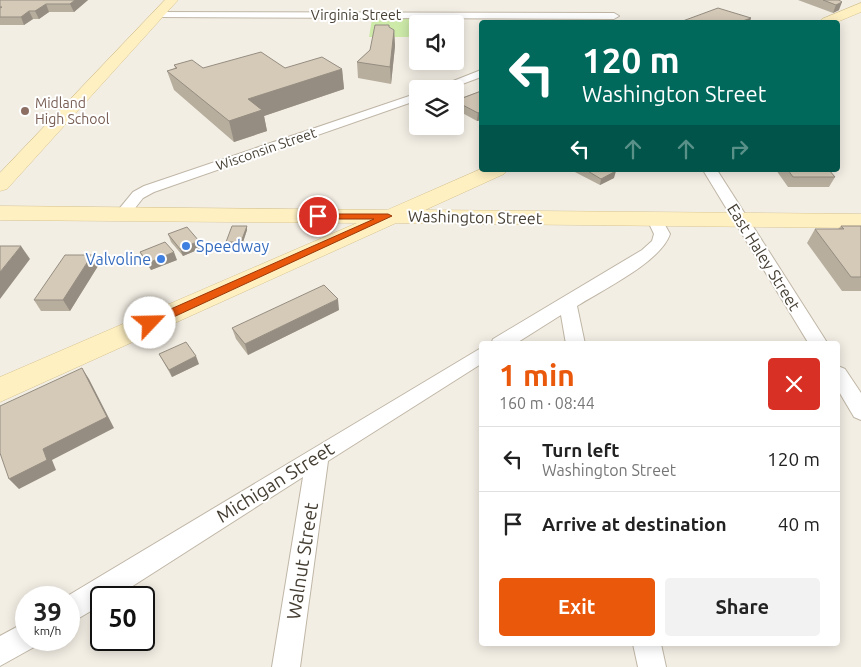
<!DOCTYPE html>
<html lang="en">
<head>
<meta charset="utf-8">
<style>
	body { margin:0; font-family:Ubuntu,sans-serif; background:#f2f2f2; color:#222; height:100vh; display:flex; flex-direction:column; font-size:19px; white-space:nowrap }
	* { box-sizing:border-box; margin:0 }
	p { font-size:16px; color:#767676 }
	.icon { flex:none; width:28px; height:28px; fill:none; stroke:currentColor; stroke-width:2; stroke-linecap:round; stroke-linejoin:round }
	.map { position:relative; flex:1; overflow:hidden }
	.side { position:absolute; left:479px; top:341px; width:361px; height:305px; display:flex; flex-direction:column; background:#fff; border-radius:5px; box-shadow:0 2px 12px #0003 }
	.side>* { flex:none }
	.guide { position:absolute; left:479px; top:20px; width:361px; height:152px; border-radius:5px; box-shadow:0 2px 12px #0003; background:#00695c; color:#fff; overflow:hidden }
	.tools { position:absolute; left:409px; top:15px; display:grid; gap:10px }
	.tools a { display:grid; place-items:center; width:55px; height:55px; border-radius:5px; background:#fff; box-shadow:0 2px 12px #0003; font-size:25px }
	.speed { position:absolute; left:15px; top:586px; display:flex; gap:10px; font-size:25px; font-weight:700; text-align:center }
	.speed>* { display:grid; place-content:center; width:65px; height:65px; border-radius:50%; background:#fff; box-shadow:0 2px 12px #0003; line-height:1 }
	.speed small { font-size:12px; font-weight:400 }
	.speed .limit { border:2px solid #111; border-radius:8px; background:#fff; color:#111 }
	.pin { position:absolute; display:grid; place-items:center; width:42px; height:42px; color:#fff; margin:-21px; border:2px solid #fff; border-radius:50%; box-shadow:0 1px 5px #0007 }
	.me { position:absolute; width:55px; margin:-28px; rotate:66deg; stroke-linejoin:round; filter:drop-shadow(0 0 4px #0008) }
	.turn { display:flex; align-items:center; gap:18px; height:105px; padding:0 20px; font-size:22px }
	.turn .icon { width:65px; height:65px; stroke-width:2.5 }
	.turn b { display:block; font-size:35px; line-height:42px }
	.lanes { display:flex; align-items:center; height:48px; padding:0 20px; background:#0003; justify-content:center; gap:25px; direction:ltr }
	.lanes .off { opacity:.35 }
	.round { display:grid; place-items:center; flex:none; width:52px; height:52px; border-radius:5px; background:#f2f2f2 }
	.overview { display:flex; align-items:center; justify-content:space-between; height:85px; padding:0 20px }
	h1 { font-size:30px; font-weight:700; line-height:38px; color:#ea580c }
	.action { display:flex; gap:10px; margin-top:auto; padding:10px 20px }
	.action a { flex:1; height:58px; border-radius:5px; background:#ea580c; color:#fff; font-size:20px; font-weight:700; line-height:58px; text-align:center }
	.action a+a { background:#f2f2f2; color:#222 }
	ul { padding:0; list-style:none }
	li { display:flex; align-items:center; gap:15px; height:65px; padding:0 20px; border-top:1px solid #e0e0e0 }
	li div { flex:1 }
	li b { display:block; font-size:19px }
	li em { font-style:normal }
	.map>svg:first-child { display:block }
</style>
</head>
<body>
<div class="map">
<svg width="861" height="667" viewBox="0 0 861 667">
	<rect width="100%" height="100%" fill="#f3eee4"/>
	<path fill="#cdeaa9" d="M372,19H449V24H418L417,37H369Z"/>
	<g fill="none" stroke-linecap="round" stroke-linejoin="round">
		<g stroke="#bfb6a6" stroke-width="2">
			<g id="street">
				<path d="M155,12L614,13L619,16L614,19L158,17L154,14Z"/>
				<path d="M481,70V77L449,89H433Z"/>
				<path d="M418,93V100L154,192L143,198L128,217L123,219L115,214L133,192L144,186Z"/>
				<path d="M703,170H717L828,344H809Z"/>
				<path d="M655,214L660,216L670,234C661,262 602,290 577,306L585,344H566L561,315L515,344H491L493,339L642,250L652,241L654,234L647,219Z"/>
				<path d="M481,348V364L328,461L300,667H272L303,477L114,598H101V605L69,624V598H64Z"/>
				<path d="M838,366L845,369L861,393V420L854,417L838,390Z"/>
				<path d="M26,622V640H38L36,646L0,666V636Z"/>
				<path d="M633,644H661L666,667H638Z"/>
			</g>
		</g>
		<g stroke="#d5c390" stroke-width="1">
			<g id="secondary">
				<path d="M165,0H178L7,189L0,191V173Z"/>
				<path d="M861,3V12L837,22H820L822,19Z"/>
				<path d="M481,169L507,170L504,174L425,210L861,214V228L396,223L0,402V377L357,223L0,220V206L387,210Z"/>
			</g>
		</g>
		<use href="#street" fill="#fff" fill-rule="evenodd"/>
		<use href="#secondary" fill="#fff0c2" fill-rule="evenodd"/>
	</g>
	<g fill="#b7ae9e">
		<path d="M0,0H88L74,12H49L39,19H33L24,25H0Z"/>
		<path d="M798,0H839V10L833,13Z"/>
		<path d="M389,28L394,30L395,46L391,84L358,78L357,62L370,50Z"/>
		<path d="M174,65L203,68H285L342,69L344,89L264,116L267,131L234,142L174,90L167,71L175,68Z"/>
		<path d="M481,91V120L477,121L455,109V100Z"/>
		<path d="M571,170H614V178L600,185Z"/>
		<path d="M776,170H829L835,177L829,187H788Z"/>
		<path d="M247,226V230L242,245H227L226,242Z"/>
		<path d="M841,226H861V291H842L807,243L815,229H838Z"/>
		<path d="M168,234L199,241L202,248L183,256L171,242Z"/>
		<path d="M140,252L177,260L151,270L143,259Z"/>
		<path d="M98,266L70,311H41L34,300Z"/>
		<path d="M339,310L248,355L236,339L232,328Z"/>
		<path d="M159,354L199,364L172,377Z"/>
	</g>
	<g fill="#958d81">
		<path d="M75,0H88L74,12L70,4Z"/>
		<path d="M842,2L839,10L833,13L836,5Z"/>
		<path d="M46,4L49,12L39,19L35,11Z"/>
		<path d="M29,11L33,19L24,25L21,17Z"/>
		<path d="M751,18L750,22H740Z"/>
		<path d="M394,30L395,46L391,84L390,67Z"/>
		<path d="M342,69L344,89L264,116L267,131L234,142L229,121L248,99Z"/>
		<path d="M481,111V120L477,121L478,113Z"/>
		<path d="M616,171L614,178L600,185L601,179Z"/>
		<path d="M247,226V230L242,245L241,242Z"/>
		<path d="M199,241L202,248L183,256L180,249Z"/>
		<path d="M21,246L30,259L0,299V272Z"/>
		<path d="M174,252L177,260L151,270L148,263Z"/>
		<path d="M92,255L98,266L70,311L63,300Z"/>
		<path d="M338,299L339,310L248,355L245,344Z"/>
		<path d="M196,356L199,364L172,377L169,370Z"/>
		<path d="M82,368L89,379L114,428L52,460L56,470L19,489L9,479L43,449Z"/>
	</g>
	<g fill="#d5cab8" stroke="#958d81">
		<path d="M0,0H75L70,4H46L35,11H29L21,17H0V8L2,7H0Z"/>
		<path d="M823,0H839L842,2L836,5Z"/>
		<path d="M718,8L751,18L740,22H680Z"/>
		<path d="M375,25H389V27L394,30L390,67L357,62L370,50Z"/>
		<path d="M261,52L285,68L322,57L342,69L248,99L262,110L229,121L167,71L177,68L174,65L192,60L203,68Z"/>
		<path d="M481,91V111L478,113L455,101Z"/>
		<path d="M586,170H614L616,171L601,179Z"/>
		<path d="M788,170H829L835,177H793Z"/>
		<path d="M232,226H247L241,242H226Z"/>
		<path d="M841,226H861V277H851L815,229H844Z"/>
		<path d="M187,227L199,241L180,249L168,234Z"/>
		<path d="M165,242L174,252L148,263L140,252Z"/>
		<path d="M0,246H21L0,272Z"/>
		<path d="M65,255H92L63,300H34Z"/>
		<path d="M324,285L338,299L245,344L232,328Z"/>
		<path d="M186,342L196,356L169,370L159,354Z"/>
		<path d="M82,368L107,417L43,449L47,460L9,479L0,453V406Z"/>
	</g>
	<path fill="#ea580c" stroke="#983908" d="M315,214H388L392,216L154,326H146V320L374,219H318L313,216Z"/>
	<circle fill="#8d6e63" stroke="#fff" stroke-width="2" cx="25" cy="111" r="5"/>
	<g fill="#3f7fe0" stroke="#fff" stroke-width="2">
		<circle cx="186" cy="246" r="5"/>
		<circle cx="161" cy="259" r="5"/>
	</g>
	<g text-anchor="middle" stroke-width="4" stroke-linejoin="round" paint-order="stroke">
		<g font-size="14" fill="#453e33" stroke="#fff">
			<text x="356" y="20">Virginia Street</text>
			<text transform="translate(266 149) rotate(-19)" y="5">Wisconsin Street</text>
		</g>
		<g font-size="14" fill="#785e54" stroke="#fff" text-anchor="start">
			<text x="35" y="108">Midland<tspan x="35" dy="16">High School</tspan></text>
		</g>
		<g font-size="16" fill="#453e33" stroke="#fff">
			<text transform="translate(475 217) rotate(1)" y="6">Washington Street</text>
			<text transform="translate(764 257) rotate(58)" y="6">East Haley Street</text>
		</g>
		<g font-size="16" fill="#366cbe" stroke="#fff" text-anchor="start">
			<text x="196" y="252">Speedway</text>
			<text x="151" y="265" text-anchor="end">Valvoline</text>
		</g>
		<g font-size="19" fill="#453e33" stroke="#fff">
			<text transform="translate(275 482) rotate(-32)" y="7">Michigan Street</text>
			<text transform="translate(302 561) rotate(-81)" y="7">Walnut Street</text>
		</g>
	</g>
</svg>
<div class="tools">
<a><svg class="icon" aria-label="sound" viewBox="0 0 24 24"><path d="M4 9h4l5-4v14l-5-4H4zM17 9q2 3 0 6"/></svg></a>
<a><svg class="icon" aria-label="layers" viewBox="0 0 24 24"><path d="M12 4l9 5-9 5-9-5zM3 14l9 5 9-5"/></svg></a>
</div>
<div class="speed"><div>39<small>km/h</small></div><div class="limit">50</div></div>
<div class="pin" style="left:318px;top:216px;background:#d93025"><svg class="icon" aria-label="arrive" viewBox="0 0 24 24"><path d="M6 21V4h12l-3 4 3 4H6"/></svg></div>
<svg class="me" style="left:150px;top:323px" viewBox="-20 -20 40 40"><circle r="19" fill="#fff"/><path d="M0-13L10 11 0 6-10 11z" fill="#ea580c"/></svg>
<div class="guide">
<div class="turn"><svg class="icon" aria-label="left" viewBox="0 0 24 24"><path d="M17 20v-9H6M10 6l-5 5 5 5"/></svg><div><b>120 m</b>Washington Street</div></div>
<div class="lanes"><svg class="icon" aria-label="left" viewBox="0 0 24 24"><path d="M17 20v-9H6M10 6l-5 5 5 5"/></svg><svg class="icon off" aria-label="ahead" viewBox="0 0 24 24"><path d="M12 20V5M6 11l6-6 6 6"/></svg><svg class="icon off" aria-label="ahead" viewBox="0 0 24 24"><path d="M12 20V5M6 11l6-6 6 6"/></svg><svg class="icon off" aria-label="right" viewBox="0 0 24 24"><path d="M7 20v-9h11M14 6l5 5-5 5"/></svg></div>
</div>
<section class="side">
<div class="overview"><div><h1>1 min</h1><p>160 m · 08:44</p></div><a class="round" style="background:#d93025;color:#fff"><svg class="icon" aria-label="close" viewBox="0 0 24 24"><path d="M6 6l12 12M18 6L6 18"/></svg></a></div>
<ul>
<li><svg class="icon" aria-label="left" viewBox="0 0 24 24"><path d="M17 20v-9H6M10 6l-5 5 5 5"/></svg><div><b>Turn left</b><p>Washington Street</p></div><em>120 m</em></li>
<li><svg class="icon" aria-label="arrive" viewBox="0 0 24 24"><path d="M6 21V4h12l-3 4 3 4H6"/></svg><div><b>Arrive at destination</b></div><em>40 m</em></li>
</ul>
<div class="action"><a>Exit</a><a>Share</a></div>
</section>
</div>
</body>
</html>
